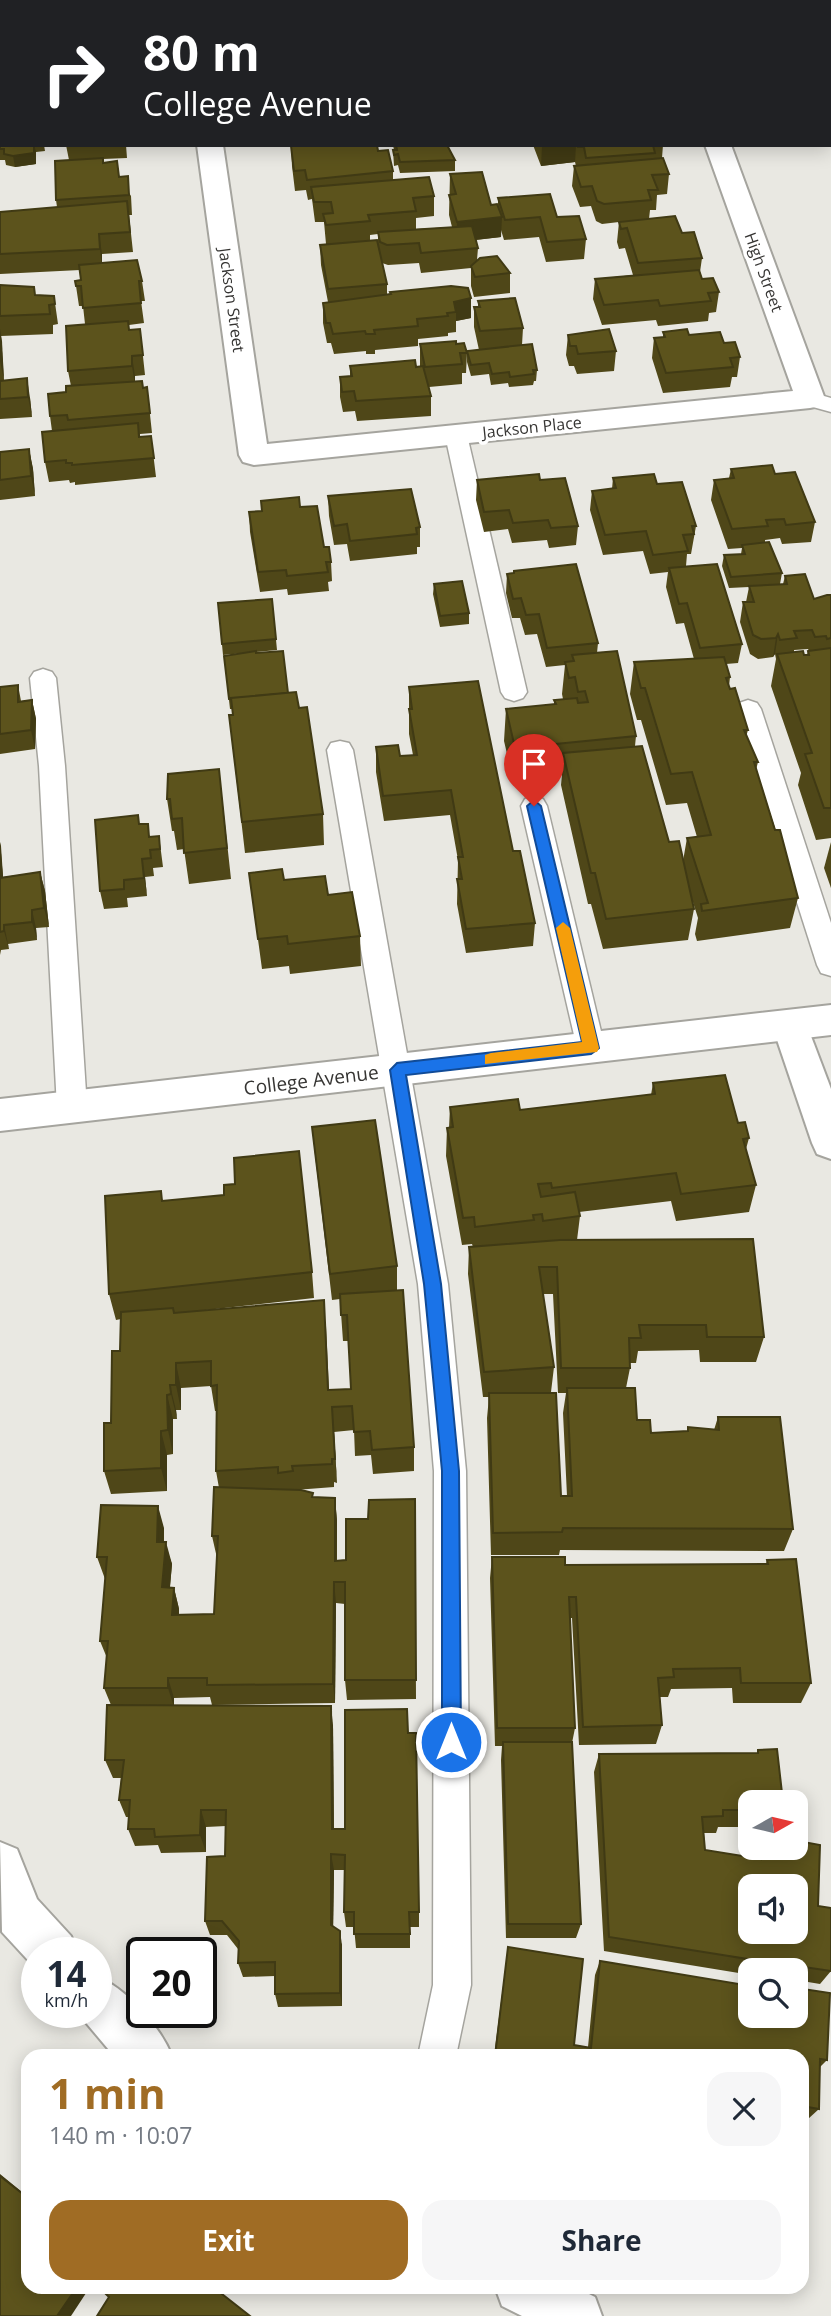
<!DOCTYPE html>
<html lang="en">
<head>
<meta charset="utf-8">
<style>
	body { margin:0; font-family:"Open Sans",sans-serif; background:#f6f6f7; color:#1f2937; height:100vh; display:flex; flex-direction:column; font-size:26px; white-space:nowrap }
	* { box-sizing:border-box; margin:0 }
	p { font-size:23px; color:#747a83 }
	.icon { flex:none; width:38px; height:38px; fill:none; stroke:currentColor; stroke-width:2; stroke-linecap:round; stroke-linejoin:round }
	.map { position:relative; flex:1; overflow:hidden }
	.side { position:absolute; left:21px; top:2049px; width:788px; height:245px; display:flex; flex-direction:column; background:#fff; border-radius:21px; box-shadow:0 4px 18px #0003 }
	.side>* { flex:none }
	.guide { position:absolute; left:0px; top:0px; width:831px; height:147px; box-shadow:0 4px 18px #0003; background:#202124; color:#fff; overflow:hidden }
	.needle { width:46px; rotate:82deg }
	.buttons { position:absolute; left:738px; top:1790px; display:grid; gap:14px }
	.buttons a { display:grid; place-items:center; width:70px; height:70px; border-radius:14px; background:#fff; box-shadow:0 4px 18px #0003; font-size:35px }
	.speed { position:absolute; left:21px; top:1937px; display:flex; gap:14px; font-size:35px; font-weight:700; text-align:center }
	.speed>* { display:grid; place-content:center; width:91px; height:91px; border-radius:50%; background:#fff; box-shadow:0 4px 18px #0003; line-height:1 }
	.speed small { font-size:18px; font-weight:400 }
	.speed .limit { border:4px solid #111; border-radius:10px; background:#fff; color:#111 }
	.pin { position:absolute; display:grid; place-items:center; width:60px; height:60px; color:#fff; margin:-72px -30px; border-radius:50% 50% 50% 0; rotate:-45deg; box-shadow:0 0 7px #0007 }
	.pin .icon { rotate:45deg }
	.me { position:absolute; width:77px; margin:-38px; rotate:0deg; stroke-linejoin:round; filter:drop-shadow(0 0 5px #0008) }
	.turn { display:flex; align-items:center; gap:24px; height:147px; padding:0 28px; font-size:32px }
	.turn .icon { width:91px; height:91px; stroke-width:2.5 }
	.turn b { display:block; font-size:49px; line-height:60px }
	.round { display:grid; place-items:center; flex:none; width:74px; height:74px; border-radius:21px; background:#f6f6f7 }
	.summary { display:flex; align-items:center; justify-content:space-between; height:119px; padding:0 28px }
	h1 { font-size:42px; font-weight:700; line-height:52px; color:#a06c24 }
	.primary-button { display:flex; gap:14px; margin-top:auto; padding:14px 28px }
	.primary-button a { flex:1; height:80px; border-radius:21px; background:#a06c24; color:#fff; font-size:28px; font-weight:700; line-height:80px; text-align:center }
	.primary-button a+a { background:#f6f6f7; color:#1f2937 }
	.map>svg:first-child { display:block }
</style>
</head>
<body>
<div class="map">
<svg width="831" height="2316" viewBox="0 0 831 2316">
	<rect width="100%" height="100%" fill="#e9e8e2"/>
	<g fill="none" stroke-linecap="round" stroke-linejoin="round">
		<g stroke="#a5a49e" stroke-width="3">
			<g id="lane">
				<path d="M810,392L831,398V412L802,404L799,399L802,394Z"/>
				<path d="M456,428L464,430L467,435L527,692L523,698L514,701L505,698L501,692L445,435L448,430Z"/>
				<path d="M43,669L52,672L56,678L65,766L87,1108L82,1117L72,1120L62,1117L57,1108L39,766L30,678L34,672Z"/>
				<path d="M748,700L757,703L761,709L831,923V976L821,973L817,965L735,709L739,703Z"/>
				<path d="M340,741L349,743L353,750L448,1284L466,1471L471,1985L456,2056H418L433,1985L434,1471L418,1284L327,750L331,743Z"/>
				<path d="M534,796L543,799L547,806L605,1048L601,1056L591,1060L581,1056L577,1048L521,806L525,799Z"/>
			</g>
		</g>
		<g stroke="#a5a49e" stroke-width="4">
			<g id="street">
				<rect x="177" y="0" width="24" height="2"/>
				<path d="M653,0H677L678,2H654Z"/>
				<path d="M197,145H223L267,444L793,391L705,145H731L825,399L820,406L810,408L254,465L243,462L239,455Z"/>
				<path d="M790,1010L803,1015L831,1089V1159L817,1154L812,1143L772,1025L777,1015Z"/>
				<path d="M0,1842L17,1849L37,1899L71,1936L78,1953H37V1970L2,1932Z"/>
				<path d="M96,1976C126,1988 160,2026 172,2056H114L77,2012H96Z"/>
				<path d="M495,2287H575L595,2297L602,2316H522L502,2306Z"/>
			</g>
		</g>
		<g stroke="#a5a49e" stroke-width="4">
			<path id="secondary" d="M831,1005V1035L0,1131V1099Z"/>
		</g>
		<use href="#lane" fill="#fff" fill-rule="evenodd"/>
		<use href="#street" fill="#fff" fill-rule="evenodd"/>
		<use href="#secondary" fill="#fff" fill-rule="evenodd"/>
	</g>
	<g fill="#4f4718" fill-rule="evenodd">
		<path d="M0,0H112V2H2V29H0Z"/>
		<rect x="489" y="0" width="128" height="2"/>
		<path d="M756,0H831V96H830V2H757Z"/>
		<path d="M0,124L2,145H44L45,151L36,152V164L15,167L6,165L5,160H0Z"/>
		<path d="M66,145H126L127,158L103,159L104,162L119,177L131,196L132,215H129L133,252L102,254V263L142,281L145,301H141L144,323L129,325V330L140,329L145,375L135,376V381L143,388L147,387L152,433L140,434V437L151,436L156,477L75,485V482L70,483L69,480L49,482L45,462L52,431L50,416L71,386L68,371L85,324L83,306H79L76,286L81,280L80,270L0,274V212L57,207L56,200L69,160Z"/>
		<path d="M393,145H447L455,160V171L400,173L398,165L394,166L393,150H394Z"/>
		<path d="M533,145H663L662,158L669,174L667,194L657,195L656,210H650L649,219L682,233L702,258L700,272L702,279L719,292L716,312L709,313L708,321L658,326L656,320L602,325L593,299L595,279L633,275L625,248L619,249L617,242L619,222L602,224L596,221L591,206L580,207L572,186L574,166H576L575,162L541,166Z"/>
		<path d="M291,146L378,151L393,171V180L434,196V216L416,218V229L452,227L449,215L450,174L491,205L498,206V198L557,217L586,239L584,259L546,262L539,237L504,240L501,230V237L476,240L478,248L477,260L510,273V293L474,297L471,286V268L421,273L419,263L388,265L382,263L387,284V295L471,298V318L456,321V332L448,333V336L418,339V346L375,350V354H366V351L334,354L331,343H327L323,323V303L328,302L321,265L320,245L326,244L324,222H315L312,199L308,200L306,190L295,191L292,166ZM378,234V242L370,241V235Z"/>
		<path d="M0,285L36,295L54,296L58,324L53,325V334L1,336L4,380L0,381Z"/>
		<path d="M478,301L523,328L522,345L537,370L536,381H534L533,385L509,387L508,383L491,385L489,374L471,376L467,362V351L479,350L474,327V307H478Z"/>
		<path d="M663,332L689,335L724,343L740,357L737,377H732L730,387L663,393L652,358L654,338L663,337Z"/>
		<path d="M568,335L616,351L614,371L577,374L574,366H569L566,355Z"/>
		<path d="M420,344H456L467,353L466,373H462V384L429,387L431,396V416L357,421L355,411L343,412L340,397V377L350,376V366H420Z"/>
		<path d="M0,381L30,398L32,417L0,419Z"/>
		<path d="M29,449L33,469L35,496L0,500V452Z"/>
		<path d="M731,469L775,474L815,522L811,542L782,544L780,538L765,540V542L782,573L780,584H783L785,576L814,599L831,595V838L816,840L798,785L801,773L771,686L776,659L775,654L773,657L758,659L750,654L740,622L743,602H746L749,587L729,588L722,566L724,555L741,554L742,548L728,549L711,500L714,480L729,478ZM808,649L809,651H808L807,655L794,652V650Z"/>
		<path d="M613,478L657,484L696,526L691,554H687L686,566L742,644L738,663L726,664L730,677L729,686L748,730L746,737L758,762L756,770L798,898L790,928L697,941L695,934L698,918L692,899L694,909L688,940L603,949L591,904H588L561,785L562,775L513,779L504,741L506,709L554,705V700L563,699L562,694L565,665L546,667L537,634L525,635L520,618H512L506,593L507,574L513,573L514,571L598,643L597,653L636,736L635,746L669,842L683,861L687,838L697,837L687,803L666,805L641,720H637L630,694L634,662L694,659L684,623L676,624L666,587L668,572L650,574L643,551L603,555L590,510L592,491L612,489Z"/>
		<path d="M477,480H540L578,526L576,545L549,548L547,540L512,543L508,529L484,532L476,500Z"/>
		<path d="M328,496L420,527V547H417V554L350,561L347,544L334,545L329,516Z"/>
		<path d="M261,501L300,507L331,562L332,581L328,582L329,591L288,595L287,589L260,592L250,532L249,512L262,511Z"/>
		<path d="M434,584L469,613V624L440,627L433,594Z"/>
		<path d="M272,599L277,650L256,652V653L299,708L323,814L324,845L245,853L229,715H232V709H230L224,656L244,653L223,655L218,603Z"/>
		<path d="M18,685L21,701L32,700L36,719L35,749L0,754V687Z"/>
		<path d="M409,687L513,851L535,923L533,946L466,953L457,904L458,860L450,815L384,821L376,772V747L400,756L413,755L409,734Z"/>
		<path d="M219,769L231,879L189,884L184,849L177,850L174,831H172L167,799Z"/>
		<path d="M140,824L150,837L159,836L163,867L153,868L154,876L145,877L147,896L127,898L128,907L104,909L100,891Z"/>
		<path d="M0,842L3,877L40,872L45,891L49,927L36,928L37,940L8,944L9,949L1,950L0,955Z"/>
		<path d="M831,842V888L824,868Z"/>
		<path d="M249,873L284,880L328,895L360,936L361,966L290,974L289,966L262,969Z"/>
		<path d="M653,1083L738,1123L749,1138L746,1149L756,1185L749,1212L676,1221L671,1201L579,1212L580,1216L577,1240L764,1337L756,1362H700L699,1350L638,1351L636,1363H630V1368L626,1388L637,1420L651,1433L687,1431L688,1427L714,1430L718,1417L793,1529L784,1551L560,1550L559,1555H491L487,1418L489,1397H483L468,1274L469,1247H473L472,1244L462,1245L446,1156L447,1128H449L450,1107L520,1110L651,1095ZM543,1294H553L558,1393H566L563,1413L567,1496H561L535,1393L551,1392L554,1367Z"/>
		<path d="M312,1127L397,1266V1290L414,1447V1471L373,1474L371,1455L355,1456L354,1430L334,1432L337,1483L334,1482V1487L295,1490L313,1493V1497L335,1498L337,1521V1561L346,1560L368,1519L415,1499L416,1699L347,1700L345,1680V1604L336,1603L335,1703L212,1705L210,1697L174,1698V1706L333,1725L334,1829L419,1912V1927H410V1948H356L354,1927H346L344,1912L345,1870H334L333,1926L342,1945V2006L278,2007L275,1994V1976L243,1977L238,1963V1949L227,1935H210L205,1921L225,1856L226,1826L206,1827V1852L161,1853L158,1845L135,1846L128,1829L129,1817H126L119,1800L121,1778H113L105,1760L111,1705L104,1688L107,1658L100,1641L105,1579L97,1557L164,1528V1542L172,1564L170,1587L174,1588L179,1609V1614H214L217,1558L212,1536L219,1488L216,1471L217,1411H215L211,1386L181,1388V1410H176L177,1419H173V1454L167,1455V1491L111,1494L104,1471L111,1423L120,1351L121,1319L116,1320L109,1294L163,1201L312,1272L314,1298L206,1310L326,1326L329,1390L351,1389L349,1341H343L340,1299L332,1300L315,1155Z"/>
		<path d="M492,1557L565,1565L766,1564L767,1560L811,1683L801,1703H733L732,1688L671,1689L668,1697H660L662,1725L656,1744L579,1745L572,1618H570L575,1728L572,1743L581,1924L576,1938H506L501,1760L502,1746H495L490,1578Z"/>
		<path d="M758,1750L751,1802V1827H718L716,1833H704L705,1850L752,1858V1851L754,1848H796L798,1841L818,1906L831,1971L820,1984L796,1980V1970H751V1975L604,1951L594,1772L599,1754L757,1753Z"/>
		<path d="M508,1947L574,2045L588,2047L595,1975L600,1961L827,2060L820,2067L819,2109L808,2119L802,2118V2056H494Z"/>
	</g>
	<g fill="#403a14">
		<path d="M34,145L36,152V164L15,167L13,156Z"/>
		<path d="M550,145H576L575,162L541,166L542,146Z"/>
		<path d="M502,217L501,237L456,242L457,222Z"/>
		<path d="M99,234L102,254V269L100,249Z"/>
		<path d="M471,298V318L456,321V312L454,302Z"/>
		<path d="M0,329L2,341L4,380L0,361Z"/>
		<path d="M132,356L135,376V386L132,366Z"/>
		<path d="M27,378L30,398L32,417L28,397Z"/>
		<path d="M29,449L33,469L35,496L31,476Z"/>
		<path d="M778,634L775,654L773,657L776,638Z"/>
		<path d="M32,700L36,719L35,749L31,730Z"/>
		<path d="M0,842L1,846L4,891L0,877Z"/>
		<path d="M142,859L145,877L147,896L144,878Z"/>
		<path d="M40,872L45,891L49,927L44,908Z"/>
		<path d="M32,910L36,928L37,940L32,922Z"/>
		<path d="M4,925L8,944L9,949L4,931Z"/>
		<path d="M176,1363L181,1388V1410L176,1385Z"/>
		<path d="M170,1385L176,1410L177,1419L171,1394Z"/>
		<path d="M167,1395L173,1419V1454L168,1430Z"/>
		<path d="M332,1407L334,1432L337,1483L335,1459Z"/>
		<path d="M161,1431L167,1455V1491L161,1468Z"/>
		<path d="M335,1498L337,1521L336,1583L335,1561Z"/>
		<path d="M158,1506L164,1528L163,1564L157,1542Z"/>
		<path d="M166,1542L172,1564L168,1608L162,1587Z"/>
		<path d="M334,1582L336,1603L335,1703L333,1684Z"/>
		<path d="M174,1588L179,1609L178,1635L172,1615Z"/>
		<path d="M168,1678L174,1698V1707L168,1688Z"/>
		<path d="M331,1706L333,1725L334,1845L332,1829Z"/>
		<path d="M201,1810L206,1827V1852L200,1835Z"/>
		<path d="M331,1854L334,1870L333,1939L331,1925Z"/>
		<path d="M340,1931L342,1945V2006L340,1993Z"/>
		<path d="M0,2174L28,2197V2198L0,2176Z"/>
		<path d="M77,2287H90L71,2316H57Z"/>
	</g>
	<g fill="#5c531c" stroke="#403a14" stroke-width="2" fill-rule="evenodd">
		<path d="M0,0H106V2H2V9H0Z"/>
		<path d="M256,0H324V2H257Z"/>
		<path d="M353,0H408L409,2H353Z"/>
		<rect x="521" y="0" width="95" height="2"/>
		<path d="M831,1V29H830V2H827Z"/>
		<rect x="830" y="46" width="1" height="31"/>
		<path d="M0,124H2V145H34V153L13,156L4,154V149H0Z"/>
		<path d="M304,145H377L378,151L388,150L393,171L307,180L305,170L294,171L291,146Z"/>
		<path d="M396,145H447L455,160L400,162L398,154L394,155L393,150H397Z"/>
		<path d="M578,145H653L655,153L586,158L584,147H578Z"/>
		<path d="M103,158V163L117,161L119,177L128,176L129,195L56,200L55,161Z"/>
		<path d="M663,158L669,174L652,175L658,190H648L651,200L604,204L597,201L592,186L581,187L574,166Z"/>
		<path d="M482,172L491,205L497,204L502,217L457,222L449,195L456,194L450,174Z"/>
		<path d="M429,177L434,196L413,198L416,211L368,215L370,221L326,225L323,214L333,213L331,202H314L311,187Z"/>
		<path d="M550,194L557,217L579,216L586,239L547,242L540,217L505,220L498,198Z"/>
		<path d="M127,201L130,232L99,234L100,249L0,254V212Z"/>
		<path d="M675,216L682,233L694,232L702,258L638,263L627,228L621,229L619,222Z"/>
		<path d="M472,226L478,248L421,253L419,243L387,245L380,242L378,232Z"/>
		<path d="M377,240L387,284L328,289L320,245Z"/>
		<path d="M497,256L510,273L475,277L471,266L480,258Z"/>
		<path d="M137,260L142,281H139L141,303L83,308L81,286H76L75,281L81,280L79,265Z"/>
		<path d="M699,270L702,279L713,278L719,292L708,293L711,301L660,306L658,300L604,305L595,279Z"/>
		<path d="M0,285L34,287L35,295L54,296L55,304L49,305L50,314L0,316Z"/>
		<path d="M451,286L468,288L471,298L454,302L456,312L447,313L448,316L417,319L418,326L374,330L375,334H366L365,331L333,334L330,323H326L323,303L391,294L390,292Z"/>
		<path d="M515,298L523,328L480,331L474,307H480L478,301Z"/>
		<path d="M128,321L129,330L140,329L143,355L132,356V366L68,371L66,326Z"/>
		<path d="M609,329L616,351L578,354L576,346H570L568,335Z"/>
		<path d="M687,329L689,335L720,332L724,343L735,342L740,357L730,358L733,367L666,373L654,338L665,337L663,332Z"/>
		<path d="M456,341V344L464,343L467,353H460L462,364L425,367L420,344Z"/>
		<path d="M532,344L537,370H533L534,374L510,377L509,372L492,374L489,363L471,365L467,351Z"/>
		<path d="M415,360L416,367L423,366L431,396L356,401L354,391L342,392L340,377L352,376L350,366Z"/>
		<path d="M27,378L28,397L0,399V381Z"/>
		<path d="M142,381L143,388L147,387L150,413L68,420L67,415L50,416L48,394L66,392V386Z"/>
		<path d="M138,423L139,437L151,436L154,458L72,465V463H66V460L45,462L42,432Z"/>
		<path d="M29,449L31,476L0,480V452Z"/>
		<path d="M772,465L775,474L795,472L815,522L786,525L784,519L766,520L768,526L732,529L714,480L734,478L731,469Z"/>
		<path d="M539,474L540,480L565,478L578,526L551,528L548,520L513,523L509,510L484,512L477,480Z"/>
		<path d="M654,474L657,484L682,482L696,526H692L694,534L683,535L688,551L653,555L646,531L605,535L592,491L616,488L613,478Z"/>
		<path d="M411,489L420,527L416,528L417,534L350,541L347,524L334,526L328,496Z"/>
		<path d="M299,497L300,507L317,506L324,547H329L331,562H326L328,572L287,576L286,570L258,572L249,512L262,511L261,501Z"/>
		<path d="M769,542L782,573L731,577L724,555L745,554L742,545Z"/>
		<path d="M576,564L598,643L547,648L539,614L526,615L521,598L513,599L507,574L514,573V571Z"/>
		<path d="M717,564L742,644L700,648L687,603L679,604L669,568Z"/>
		<path d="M805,574L814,599L827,595H831V638L827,639L826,636L815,637L812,630L794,631L797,638L780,640L778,634L776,638L761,639L753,635L743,602H754L749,586L787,584L785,576Z"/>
		<path d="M462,581L469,613L440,616L434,584Z"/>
		<path d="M272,599L276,639L222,644L218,603Z"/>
		<path d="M831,648V808H824L805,754L812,753L777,654L803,651L804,655H809L808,651Z"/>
		<path d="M256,651V653L283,651L288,693L229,699L224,656Z"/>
		<path d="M617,651L636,736L515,748L506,709L556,704L554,700L577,698L578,703L588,702L585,691L578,692L575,677L569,678L565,662L574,661L572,655Z"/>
		<path d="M724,657L730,677L726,678L730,689L735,688L748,730H744L758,762H754L775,830H780L798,898L702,911L701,904L708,903L687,838L711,835L692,772L671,774L645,688H641L634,662Z"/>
		<path d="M478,681L513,851H520L535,923L466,929L457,879H462L458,857H463L451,790L383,796L376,747L398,745L400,756L417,755L409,709H412L409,687Z"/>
		<path d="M18,685V702L32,700L31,730L0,734V687Z"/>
		<path d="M296,692L299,708L307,707L323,814L242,822L229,715H233L231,698Z"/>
		<path d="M642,746L669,842L679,841L694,909L606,919L595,873H591L563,753Z"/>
		<path d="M219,769L227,848L184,853L182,818L172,819L170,799H167L168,774Z"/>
		<path d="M138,815L139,824H148L149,837L159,836L160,849L150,850L151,858L142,859L144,878L124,880V889L100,891L95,820Z"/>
		<path d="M282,869L284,880L325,876L328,895L352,892L360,936L288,944L287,936L258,939L249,873Z"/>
		<path d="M40,872L44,908L32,910V922L4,925V931L0,932V878Z"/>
		<path d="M725,1075L738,1123L745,1122L749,1138L743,1139L756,1185L681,1194L676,1173L552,1188L551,1183L538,1184L541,1197L575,1192L580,1216L543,1221L542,1214L533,1215L534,1220L475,1227L474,1217L463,1218L447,1128L453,1127L450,1107L518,1099L520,1110L655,1094L653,1083Z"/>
		<path d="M375,1120L397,1266L330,1274L312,1127Z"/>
		<path d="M299,1151L312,1272L109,1294L105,1196L161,1191L162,1201L224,1195V1185L235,1184L234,1158Z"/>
		<path d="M753,1239L764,1337H707L706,1325H639L641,1338H629L630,1368H561L557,1267H539L554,1367L484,1372L469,1247L560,1240Z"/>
		<path d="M403,1290L414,1447L372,1450L370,1431L354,1432L352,1406L332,1407L335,1459H332V1464L292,1466L293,1471L278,1473V1467L216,1471L217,1385L211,1386V1361L176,1363V1385H170L171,1394L167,1395L168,1430L161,1431V1468L104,1471V1423H111L112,1351H120L121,1312L173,1308L174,1313L324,1300L328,1390L351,1389L347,1315H341L340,1294Z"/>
		<path d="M567,1388H635L637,1420H650L651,1433L688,1431V1427L719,1430L718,1417H780L793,1529L563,1528L562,1532L493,1533L489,1393H556L561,1496H572Z"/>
		<path d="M214,1487L301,1490L313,1493L312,1497L335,1498V1561L346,1560V1519H368L369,1500L415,1499L416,1680H345V1582H334L333,1684L207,1685V1678H168V1688H104L108,1641H100L107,1557H97L101,1505L158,1506L157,1542H166L162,1587L174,1588L172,1615L214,1614L218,1536H212Z"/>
		<path d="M492,1557H565V1565L768,1564L767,1560L796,1559L811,1683H741L740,1668L673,1669L674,1677L658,1678L662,1725L583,1727L576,1597H569L575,1728H497Z"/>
		<path d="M107,1705L331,1706L332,1829H345V1710L407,1709L408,1733H416L419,1912H409L410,1934H354V1912H344L345,1855L331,1854V1925L340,1931V1993L275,1994V1962L238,1963L239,1941L222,1921H205L207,1857L225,1856L226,1810H201L200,1835L155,1837L154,1829H128L130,1800H119L124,1760H105Z"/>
		<path d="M503,1742H572L581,1924H508Z"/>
		<path d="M777,1749L783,1802H751V1810H723V1816L702,1817L705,1850L761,1859V1848H796V1833L798,1834V1841L820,1845L818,1906L831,1908V1971L783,1964V1970H765L760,1961L609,1937L599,1754L758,1753V1750ZM751,1886H796V1932H751Z"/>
		<path d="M508,1947L583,1959L574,2045L591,2048L600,1961L751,1986V2016H796V1988L830,1993L827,2060L820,2059L819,2109L802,2106V2056H495Z"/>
		<path d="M0,2176L28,2198V2287H77L57,2316H0Z"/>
		<path d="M109,2287H213L250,2316H97L109,2297L105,2293Z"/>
	</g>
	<path fill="#1a73e8" stroke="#114b97" stroke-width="2" d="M534,800L541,806L599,1048L591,1054L406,1075L441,1284L459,1471L461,1742L458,1748L451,1751L445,1748L442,1742V1471L424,1284L390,1070L397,1063L582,1042L527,806Z"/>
	<path fill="#f59e0b" d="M563,922L570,928L599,1048L597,1052L485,1064V1055L491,1053L582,1042L556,928Z"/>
	<g text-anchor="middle" stroke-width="7" stroke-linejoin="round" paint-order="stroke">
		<g font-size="16" fill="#363533" stroke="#fff">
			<text transform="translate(764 272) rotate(70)" y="6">High Street</text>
			<text transform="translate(232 300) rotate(82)" y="6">Jackson Street</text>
			<text transform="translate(532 427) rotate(-6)" y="6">Jackson Place</text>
		</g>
		<g font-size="19" fill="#363533" stroke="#fff">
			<text transform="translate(311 1080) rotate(-7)" y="7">College Avenue</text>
		</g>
	</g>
</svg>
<div class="buttons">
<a><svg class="needle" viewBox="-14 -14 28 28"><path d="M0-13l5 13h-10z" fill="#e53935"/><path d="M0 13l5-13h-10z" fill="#747a83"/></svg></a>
<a><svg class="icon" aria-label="sound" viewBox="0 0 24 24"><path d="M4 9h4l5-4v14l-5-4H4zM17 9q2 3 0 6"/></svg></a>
<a><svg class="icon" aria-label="search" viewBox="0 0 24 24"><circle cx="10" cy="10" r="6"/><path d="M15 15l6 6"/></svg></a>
</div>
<div class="speed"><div>14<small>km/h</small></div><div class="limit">20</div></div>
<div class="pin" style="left:534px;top:806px;background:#d93025"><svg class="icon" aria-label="arrive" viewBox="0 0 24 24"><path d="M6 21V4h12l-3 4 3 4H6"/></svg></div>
<svg class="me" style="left:451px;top:1742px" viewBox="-20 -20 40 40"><circle r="17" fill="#1a73e8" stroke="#fff" stroke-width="3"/><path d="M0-11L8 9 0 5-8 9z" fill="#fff"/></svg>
<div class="guide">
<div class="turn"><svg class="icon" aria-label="right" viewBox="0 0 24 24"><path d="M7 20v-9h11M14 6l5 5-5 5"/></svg><div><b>80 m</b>College Avenue</div></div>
</div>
<section class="side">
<div class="summary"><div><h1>1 min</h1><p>140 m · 10:07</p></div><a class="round"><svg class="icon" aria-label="close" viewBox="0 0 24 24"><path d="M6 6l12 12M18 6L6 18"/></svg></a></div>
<div class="primary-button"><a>Exit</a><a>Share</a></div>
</section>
</div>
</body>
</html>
